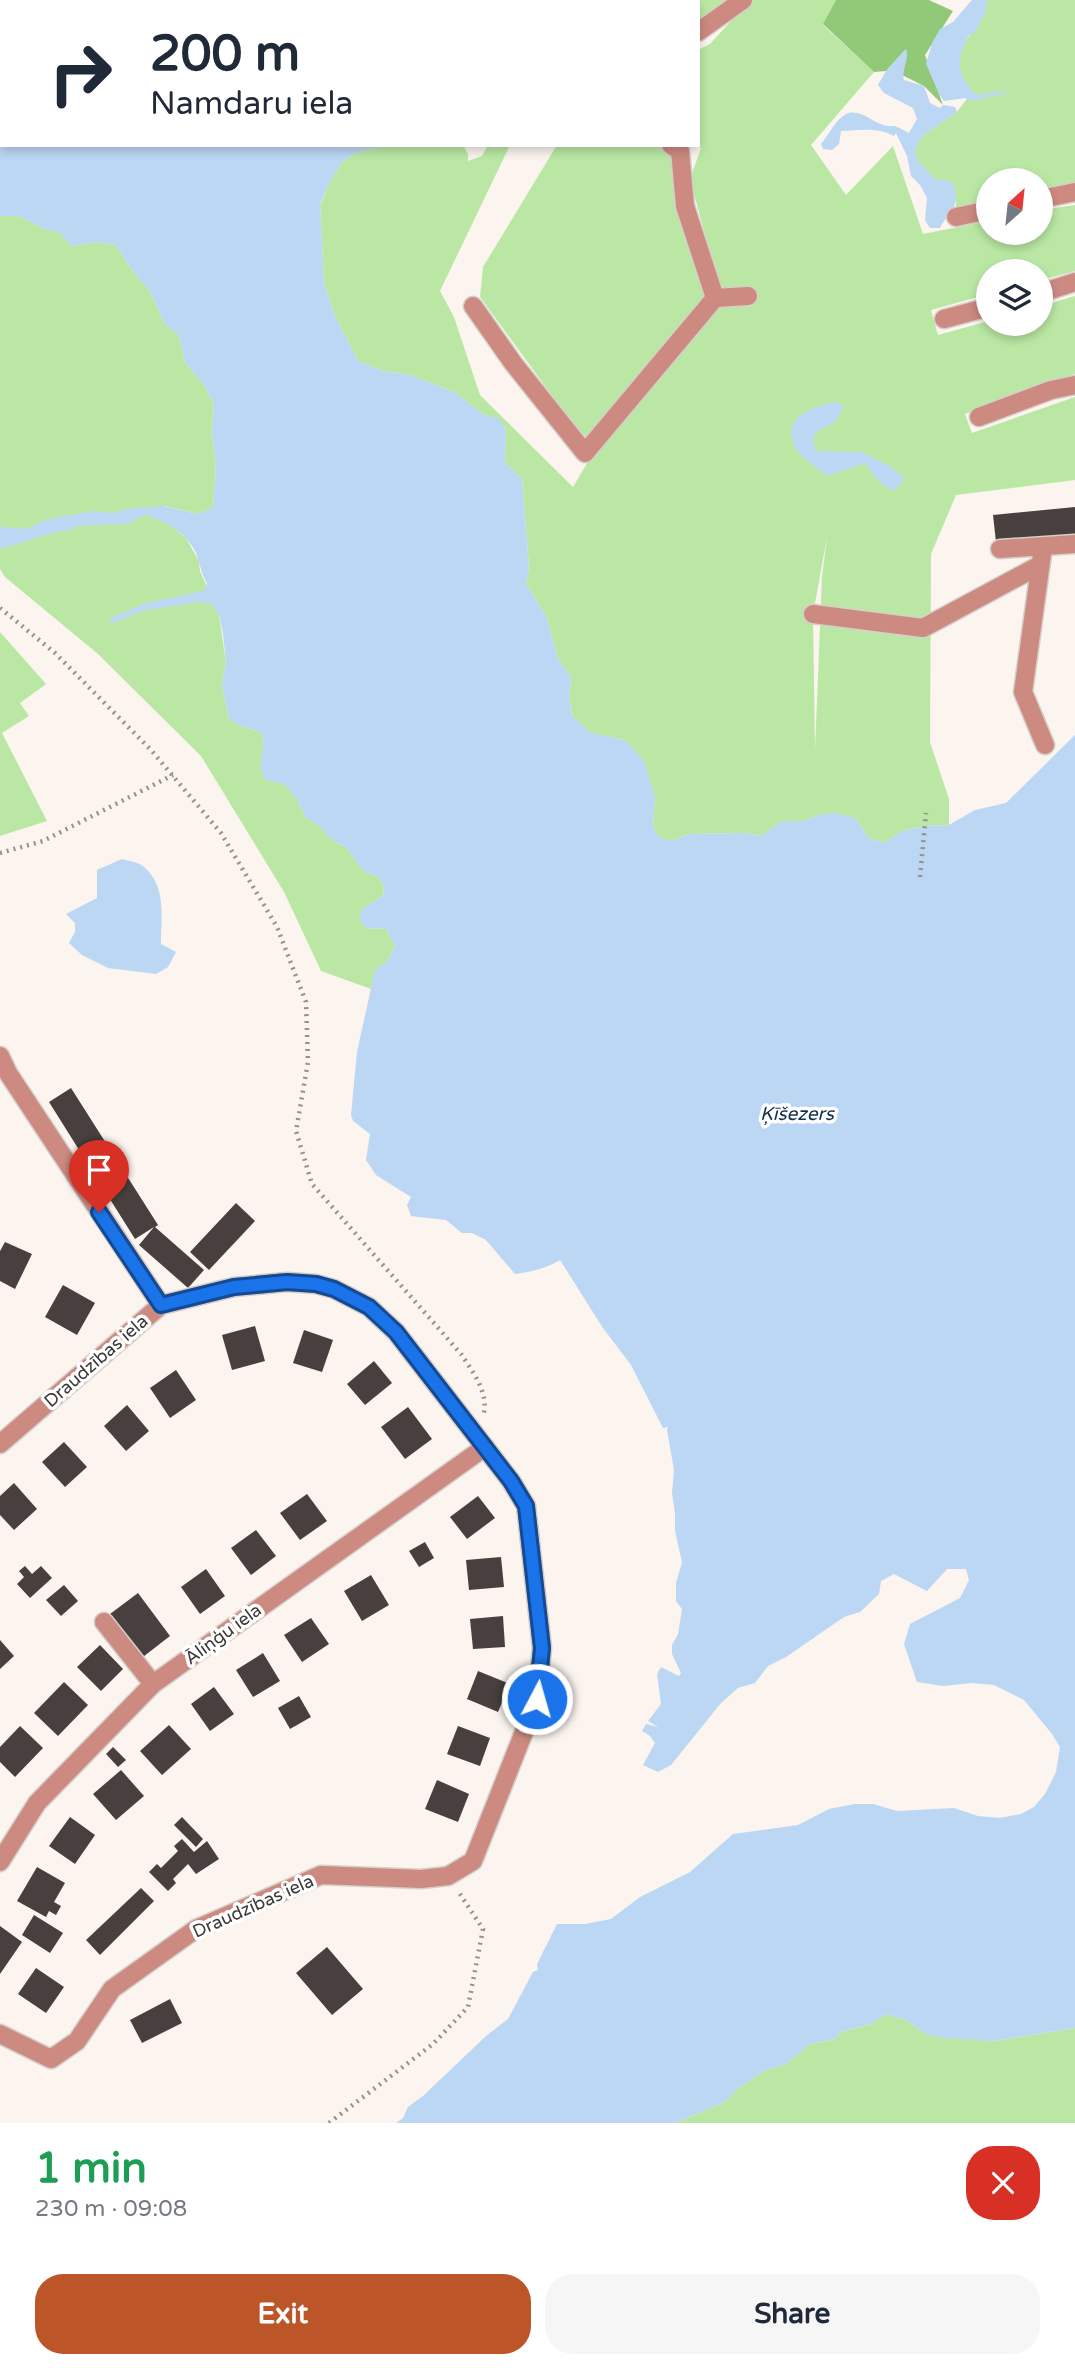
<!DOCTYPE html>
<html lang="en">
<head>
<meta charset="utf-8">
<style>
	body { margin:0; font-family:"Varela Round",sans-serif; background:#f6f6f7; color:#1f2937; height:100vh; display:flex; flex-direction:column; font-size:26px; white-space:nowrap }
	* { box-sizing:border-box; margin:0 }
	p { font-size:23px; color:#747a83 }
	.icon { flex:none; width:38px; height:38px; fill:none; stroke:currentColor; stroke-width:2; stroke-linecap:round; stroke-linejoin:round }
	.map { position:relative; height:2123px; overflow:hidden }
	.panel { display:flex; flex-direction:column; background:#fff; flex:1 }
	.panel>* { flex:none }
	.guide { position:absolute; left:0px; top:0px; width:700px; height:147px; box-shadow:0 4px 10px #0003; background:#fff; color:#1f2937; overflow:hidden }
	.needle { width:46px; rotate:27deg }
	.controls { position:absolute; left:976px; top:168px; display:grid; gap:14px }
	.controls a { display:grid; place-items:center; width:77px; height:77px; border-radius:50%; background:#fff; box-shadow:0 4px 10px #0003; font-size:35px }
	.pin { position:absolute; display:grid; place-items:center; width:60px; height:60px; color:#fff; margin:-72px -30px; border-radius:50% 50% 50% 0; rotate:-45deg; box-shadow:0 0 7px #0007 }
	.pin .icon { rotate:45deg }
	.me { position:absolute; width:77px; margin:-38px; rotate:6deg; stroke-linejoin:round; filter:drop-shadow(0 0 5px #0008) }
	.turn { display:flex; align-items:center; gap:24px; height:147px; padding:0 35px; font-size:32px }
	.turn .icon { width:91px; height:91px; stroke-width:2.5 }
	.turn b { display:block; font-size:49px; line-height:60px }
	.round { display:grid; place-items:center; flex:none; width:74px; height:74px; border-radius:28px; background:#f6f6f7 }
	.head { display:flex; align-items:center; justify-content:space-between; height:119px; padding:0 35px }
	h1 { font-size:42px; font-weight:800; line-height:52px; color:#1e9e55 }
	.cta { display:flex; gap:14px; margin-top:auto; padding:14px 35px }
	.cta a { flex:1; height:80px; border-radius:28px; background:#bc5629; color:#fff; font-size:28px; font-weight:800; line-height:80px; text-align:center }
	.cta a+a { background:#f6f6f7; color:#1f2937 }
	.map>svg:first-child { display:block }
</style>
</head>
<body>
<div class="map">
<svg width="1075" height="2123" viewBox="0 0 1075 2123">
	<rect width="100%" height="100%" fill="#fbf4ef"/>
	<g fill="#bae8a4" fill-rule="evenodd">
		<path d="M539,0H727L698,23V2H539Z"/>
		<path d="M750,0H836L823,25L874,72L811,145L846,195L893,146L923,234L989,221V233H1041V210L1075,205V271L1041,280V271H989V294L931,310L938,335L989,321V324H1041V306L1075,296V374L965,414L972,433L1075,397V480L956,495L931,554L930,742L949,799V825L925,826L902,831L884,843L869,838L855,818L819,815L804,821H782L761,836L745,833L689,834L672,841L663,839L656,834L653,826L655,796L625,740L590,733L572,716L569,696L571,677L558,659L547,618L526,584L529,567L522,479L505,462L506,430L499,419L482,414L456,393L410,375L383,371L358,361L335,316L324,283L320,205L329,183L343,161L358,152L389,145H463L468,154V161L482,156L488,145H510L440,291L454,317L480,395L573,487L589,460L718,308L751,304L755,292L719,286L690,179L701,148L695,145H698V50L710,44ZM827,537L822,577L815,750L813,614Z"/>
		<path d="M987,0H1075V183L1074,186L1041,194V180H989V205L957,212L953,184L946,180H936L918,161L914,150L922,136L957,112L972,92C968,86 962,79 960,73C952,46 984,24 987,0Z"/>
		<path d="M557,145H657L674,156L706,298L589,440L575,427L480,297L483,267Z"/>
		<path d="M0,216H19L49,231H58L71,246L96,242L116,245L129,266L150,292L165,324L179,336L185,362L204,385L214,404L212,431L216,469L213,508L197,514L164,506L165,521L186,538L199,561L200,571L219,614L226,663L222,684L229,719L241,726L261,732C269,749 255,761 265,779L284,784L296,798L306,818L319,826L331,839L347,848L363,871L377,876L384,885L383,896L362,909L366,928L386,929L395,946L387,962L375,971L371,989L321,971L284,892L201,756L98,654L5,577L0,569Z"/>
		<path d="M0,632L46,684L20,703L29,716L2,733L47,821L0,836Z"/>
		<path d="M886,2014L906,2020L926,2034L993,2041L1075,2028V2123H675L725,2102L736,2090L764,2071L786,2064L810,2044L836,2039L840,2032L871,2024Z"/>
	</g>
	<path fill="#92c978" d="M836,0H929L953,11L925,55L943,105L924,86L902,75L905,50L886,71L874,72L823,24Z"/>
	<g fill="#bbd7f3">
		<path d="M0,0H385L384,2H2V145H389L358,152L343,161L329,183L320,204L324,283L335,316L358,361L383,371L410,375L456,393L482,414L500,419L506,431L505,462L522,479L529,567L526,584L547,618L558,659L571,677L569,696L572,716L591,733L625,740L644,761L655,796L653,826L656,834L663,839L672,841L689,834L745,833L761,836L782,821H804L819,815L836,813L855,818L869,838L884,843L902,831L925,826L949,825L975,810L1006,803L1075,735V2028L993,2041L943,2038L926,2034L906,2020L886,2014L871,2024L840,2032L836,2039L810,2044L786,2064L764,2071L736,2090L725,2102L675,2123H396L403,2118L408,2107L423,2096L486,2036L508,2019L533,1972L538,1970L537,1964L557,1924H585L611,1919L640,1897L690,1872L733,1834L798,1825L829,1809L855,1804H873L897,1811L954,1808L978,1816L1000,1818L1021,1814L1034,1807L1045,1794L1056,1772L1060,1747L1052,1734L1024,1700L994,1685L972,1683L943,1686L917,1682L904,1644L910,1624L960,1598L969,1580L966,1569H947L927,1591L894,1574L881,1581L879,1594L860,1612L844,1617L786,1657L768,1666L755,1683L738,1688L721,1703L671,1765L658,1772L643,1765L655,1743L649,1735L642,1731L646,1724L658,1727L648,1721L661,1704L657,1674L661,1667L679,1676L681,1673L672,1654V1645L678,1634L682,1609L676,1601V1583L682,1562L675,1531V1513L672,1493L674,1470L667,1430L668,1427L663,1428L631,1365L603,1328L560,1260C547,1268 531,1272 515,1274L486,1240L472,1233H462L446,1220L411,1216L407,1205L411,1197L376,1175L366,1160L370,1134L353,1121L351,1115L357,1052L375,970L387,962L395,946L386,929L366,928L359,919L362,909L383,896L384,885L377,876L363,871L347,848L331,839L319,826L306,818L296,798L284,784L265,780C254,759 269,749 261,732L241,726L229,719L222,684L226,663L223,634L219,614L211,604L198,602L142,611L113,623L109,621L111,618L146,603L203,591L207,584C203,576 201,570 199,562C193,536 168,522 145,515L127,524L75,526L73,529L53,533L0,549V527L27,529L45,520L92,511L114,513L125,509L163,506L197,514L213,508L216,469L212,431L214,404L204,385L185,362L179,336L165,324L150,292L129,266L116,245L96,242L71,246L58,231H49L19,216H0Z"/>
		<path d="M972,0H987L986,11L975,33L969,35C960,52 955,65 966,82C969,87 971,92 976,94C988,97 997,88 1009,92L972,101L965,98L944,101L939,94L926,64L932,43L940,29L953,22Z"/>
		<path d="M906,49C910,59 901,70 904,80L924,86L930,103L940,108L943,105L955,107L957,112L922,136L915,150L918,161L936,180H946L953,184C961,209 950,208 940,228H930L925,220L927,198L920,185L911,176L907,156L896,133L894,136C878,127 859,130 841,131L839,144L832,150L823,149L821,144C829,135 835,120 846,114C859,108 871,121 883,125C886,126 890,126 894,126C899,127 905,131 909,133L917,119L913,108L884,93L878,85L886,71Z"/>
		<path d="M837,402L844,406C841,410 839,418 835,421C822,432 808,428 816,451L862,452L891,467L904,478L900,485L893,491C880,484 873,475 865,463L827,476C818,468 803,460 797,450C778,418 812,406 837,402Z"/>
		<path d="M122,859C128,861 138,862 143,866C167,886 161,917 161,944L176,952L168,967L156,974L108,968L82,955L69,943L75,932V923L66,914L97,898V870Z"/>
	</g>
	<g fill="#47403f">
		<path d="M1075,507V534L996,542L993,515Z"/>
		<path d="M71,1088L158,1225L155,1227L204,1270L188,1288L139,1245L154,1227L135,1239L49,1102Z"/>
		<path d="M236,1203L255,1221L209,1270L190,1252Z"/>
		<path d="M5,1242L32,1254L15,1289L0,1281V1251Z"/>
		<path d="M63,1285L95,1303L77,1335L45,1317Z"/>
		<path d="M255,1326L265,1361L232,1370L222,1335Z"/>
		<path d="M304,1330L333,1340L322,1372L293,1363Z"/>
		<path d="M374,1361L392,1383L365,1405L347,1384Z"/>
		<path d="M176,1370L196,1400L170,1418L150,1388Z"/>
		<path d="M127,1405L149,1431L126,1451L104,1426Z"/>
		<path d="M408,1407L432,1439L405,1459L381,1427Z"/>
		<path d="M64,1442L87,1467L65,1487L42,1462Z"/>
		<path d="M14,1483L37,1509L14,1530L0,1515V1496Z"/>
		<path d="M307,1494L327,1521L300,1540L280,1513Z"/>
		<path d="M478,1496L495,1518L467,1539L450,1517Z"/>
		<path d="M256,1530L276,1556L251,1575L231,1548Z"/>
		<path d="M425,1542L434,1558L419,1567L409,1551Z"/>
		<path d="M501,1557L504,1587L469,1590L466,1560Z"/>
		<path d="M25,1566L32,1574L41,1566L52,1578L30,1598L17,1584L24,1577L19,1571Z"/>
		<path d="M206,1569L225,1596L200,1614L181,1587Z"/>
		<path d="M371,1575L389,1605L362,1621L344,1591Z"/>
		<path d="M64,1585L78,1601L61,1616L46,1600Z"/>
		<path d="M138,1593L170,1636L139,1660L106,1617Z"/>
		<path d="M503,1616L505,1647L473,1649L470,1619Z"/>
		<path d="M311,1618L329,1644L302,1662L284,1635Z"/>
		<path d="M0,1640L14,1656L0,1669Z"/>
		<path d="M100,1645L123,1669L101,1691L77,1667Z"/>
		<path d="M263,1653L280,1681L253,1697L236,1670Z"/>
		<path d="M478,1671L510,1684L498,1712L467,1699Z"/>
		<path d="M64,1682L88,1705L58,1736L34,1713Z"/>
		<path d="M214,1687L234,1714L210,1731L191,1704Z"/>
		<path d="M299,1696L311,1717L290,1729L278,1708Z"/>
		<path d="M169,1725L191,1749L162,1775L140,1751Z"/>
		<path d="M20,1726L43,1748L15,1777L0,1762V1747Z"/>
		<path d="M458,1726L490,1738L480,1766L447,1754Z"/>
		<path d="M113,1747L126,1760L118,1767L106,1754Z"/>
		<path d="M121,1770L144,1796L116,1820L93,1794Z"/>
		<path d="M437,1780L469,1794L458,1822L425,1809Z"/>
		<path d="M70,1817L95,1835L75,1864L49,1846Z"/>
		<path d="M182,1817L203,1839L196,1847L174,1825Z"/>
		<path d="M182,1839L194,1852L207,1841L219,1859L196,1874L188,1864L173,1879L176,1883L168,1891L149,1872L157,1864L161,1868L178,1851L174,1846Z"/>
		<path d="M37,1867L65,1883L54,1902L61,1906L56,1915L49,1911L46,1917L17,1901Z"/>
		<path d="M141,1888L154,1901L100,1955L86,1940Z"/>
		<path d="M34,1915L63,1933L50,1953L22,1935Z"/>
		<path d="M0,1926L22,1942L0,1974Z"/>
		<path d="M327,1947L363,1989L332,2015L296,1973Z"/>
		<path d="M36,1968L64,1987L46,2013L18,1994Z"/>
		<path d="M170,1999L182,2023L142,2043L130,2020Z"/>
	</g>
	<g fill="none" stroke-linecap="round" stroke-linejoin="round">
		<g stroke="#d5cfca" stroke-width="21">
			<g id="minor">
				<path d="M698,32L743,0"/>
				<path d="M1041,199L1075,192"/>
				<path d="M956,217L989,210"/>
				<path d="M1041,293L1075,282"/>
				<path d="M715,298L748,296"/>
				<path d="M473,306L513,363L585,453L715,298L685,206L680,151L671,145"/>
				<path d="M944,319L989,307"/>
				<path d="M979,417L1051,390L1075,385"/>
				<path d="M1043,547L1023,692L1045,745"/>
				<path d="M1000,549L1075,544"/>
				<path d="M813,614L923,628L1040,565"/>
				<path d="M0,1056L8,1073L161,1305"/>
				<path d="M0,1444L161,1305L234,1287L287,1282L316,1284L334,1289L369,1307L396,1332L511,1481L526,1506L542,1648L537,1699L473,1861L448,1876L421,1879L321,1875L196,1929L112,1989L77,2041L51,2059L0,2034"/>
				<path d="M104,1622L153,1684"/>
				<path d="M0,1862L37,1803L153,1684L485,1447"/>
			</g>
		</g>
		<g stroke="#95918d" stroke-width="4.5" stroke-dasharray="2 5" stroke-linecap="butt">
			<path d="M0,608L55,653L151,750L221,833L277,927L306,1002L308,1062L296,1131L312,1184L461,1354C473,1372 490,1394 483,1416"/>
			<path d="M0,853L43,841L173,775"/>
			<path d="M920,877L926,813"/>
			<path d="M329,2123L433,2044L468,2007L483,1929L458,1891"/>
		</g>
		<use href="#minor" stroke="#cc8a80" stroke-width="18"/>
	</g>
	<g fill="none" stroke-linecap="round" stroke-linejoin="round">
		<g stroke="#114b97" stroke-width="18">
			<path id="route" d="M99,1212L161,1305L234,1287L287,1282L316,1284L334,1289L369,1307L396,1332L511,1481L526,1506L542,1648L537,1699"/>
		</g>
		<use href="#route" stroke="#1a73e8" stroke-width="12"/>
	</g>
	<g text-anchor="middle" stroke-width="7" stroke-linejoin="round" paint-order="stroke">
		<g font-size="18" fill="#3c3a38" stroke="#fff">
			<text transform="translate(96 1361) rotate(-41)" y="6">Draudzības iela</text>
			<text transform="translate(223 1634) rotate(-36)" y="6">Āliņģu iela</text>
			<text transform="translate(253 1906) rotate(-24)" y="6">Draudzības iela</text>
		</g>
		<g font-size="19" font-style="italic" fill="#12304b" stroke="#fff">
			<text x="797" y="1120">Ķīšezers</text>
		</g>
	</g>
</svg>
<div class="controls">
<a><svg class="needle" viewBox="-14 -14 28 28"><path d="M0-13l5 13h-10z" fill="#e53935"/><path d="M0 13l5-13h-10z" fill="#747a83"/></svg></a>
<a><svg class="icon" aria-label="layers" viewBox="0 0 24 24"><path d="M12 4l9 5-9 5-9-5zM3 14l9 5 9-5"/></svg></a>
</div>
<div class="pin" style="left:99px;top:1212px;background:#d93025"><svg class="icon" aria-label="arrive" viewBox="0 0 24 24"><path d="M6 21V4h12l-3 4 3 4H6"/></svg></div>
<svg class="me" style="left:537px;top:1699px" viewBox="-20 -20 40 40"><circle r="17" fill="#1a73e8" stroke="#fff" stroke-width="3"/><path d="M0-11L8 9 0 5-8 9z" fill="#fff"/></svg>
<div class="guide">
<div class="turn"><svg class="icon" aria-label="right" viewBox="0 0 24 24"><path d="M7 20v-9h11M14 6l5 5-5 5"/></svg><div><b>200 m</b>Namdaru iela</div></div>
</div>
</div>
<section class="panel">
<div class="head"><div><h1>1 min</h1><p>230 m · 09:08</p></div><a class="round" style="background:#d93025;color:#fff"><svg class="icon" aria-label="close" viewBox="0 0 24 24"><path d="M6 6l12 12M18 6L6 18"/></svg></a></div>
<div class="cta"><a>Exit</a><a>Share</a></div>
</section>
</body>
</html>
